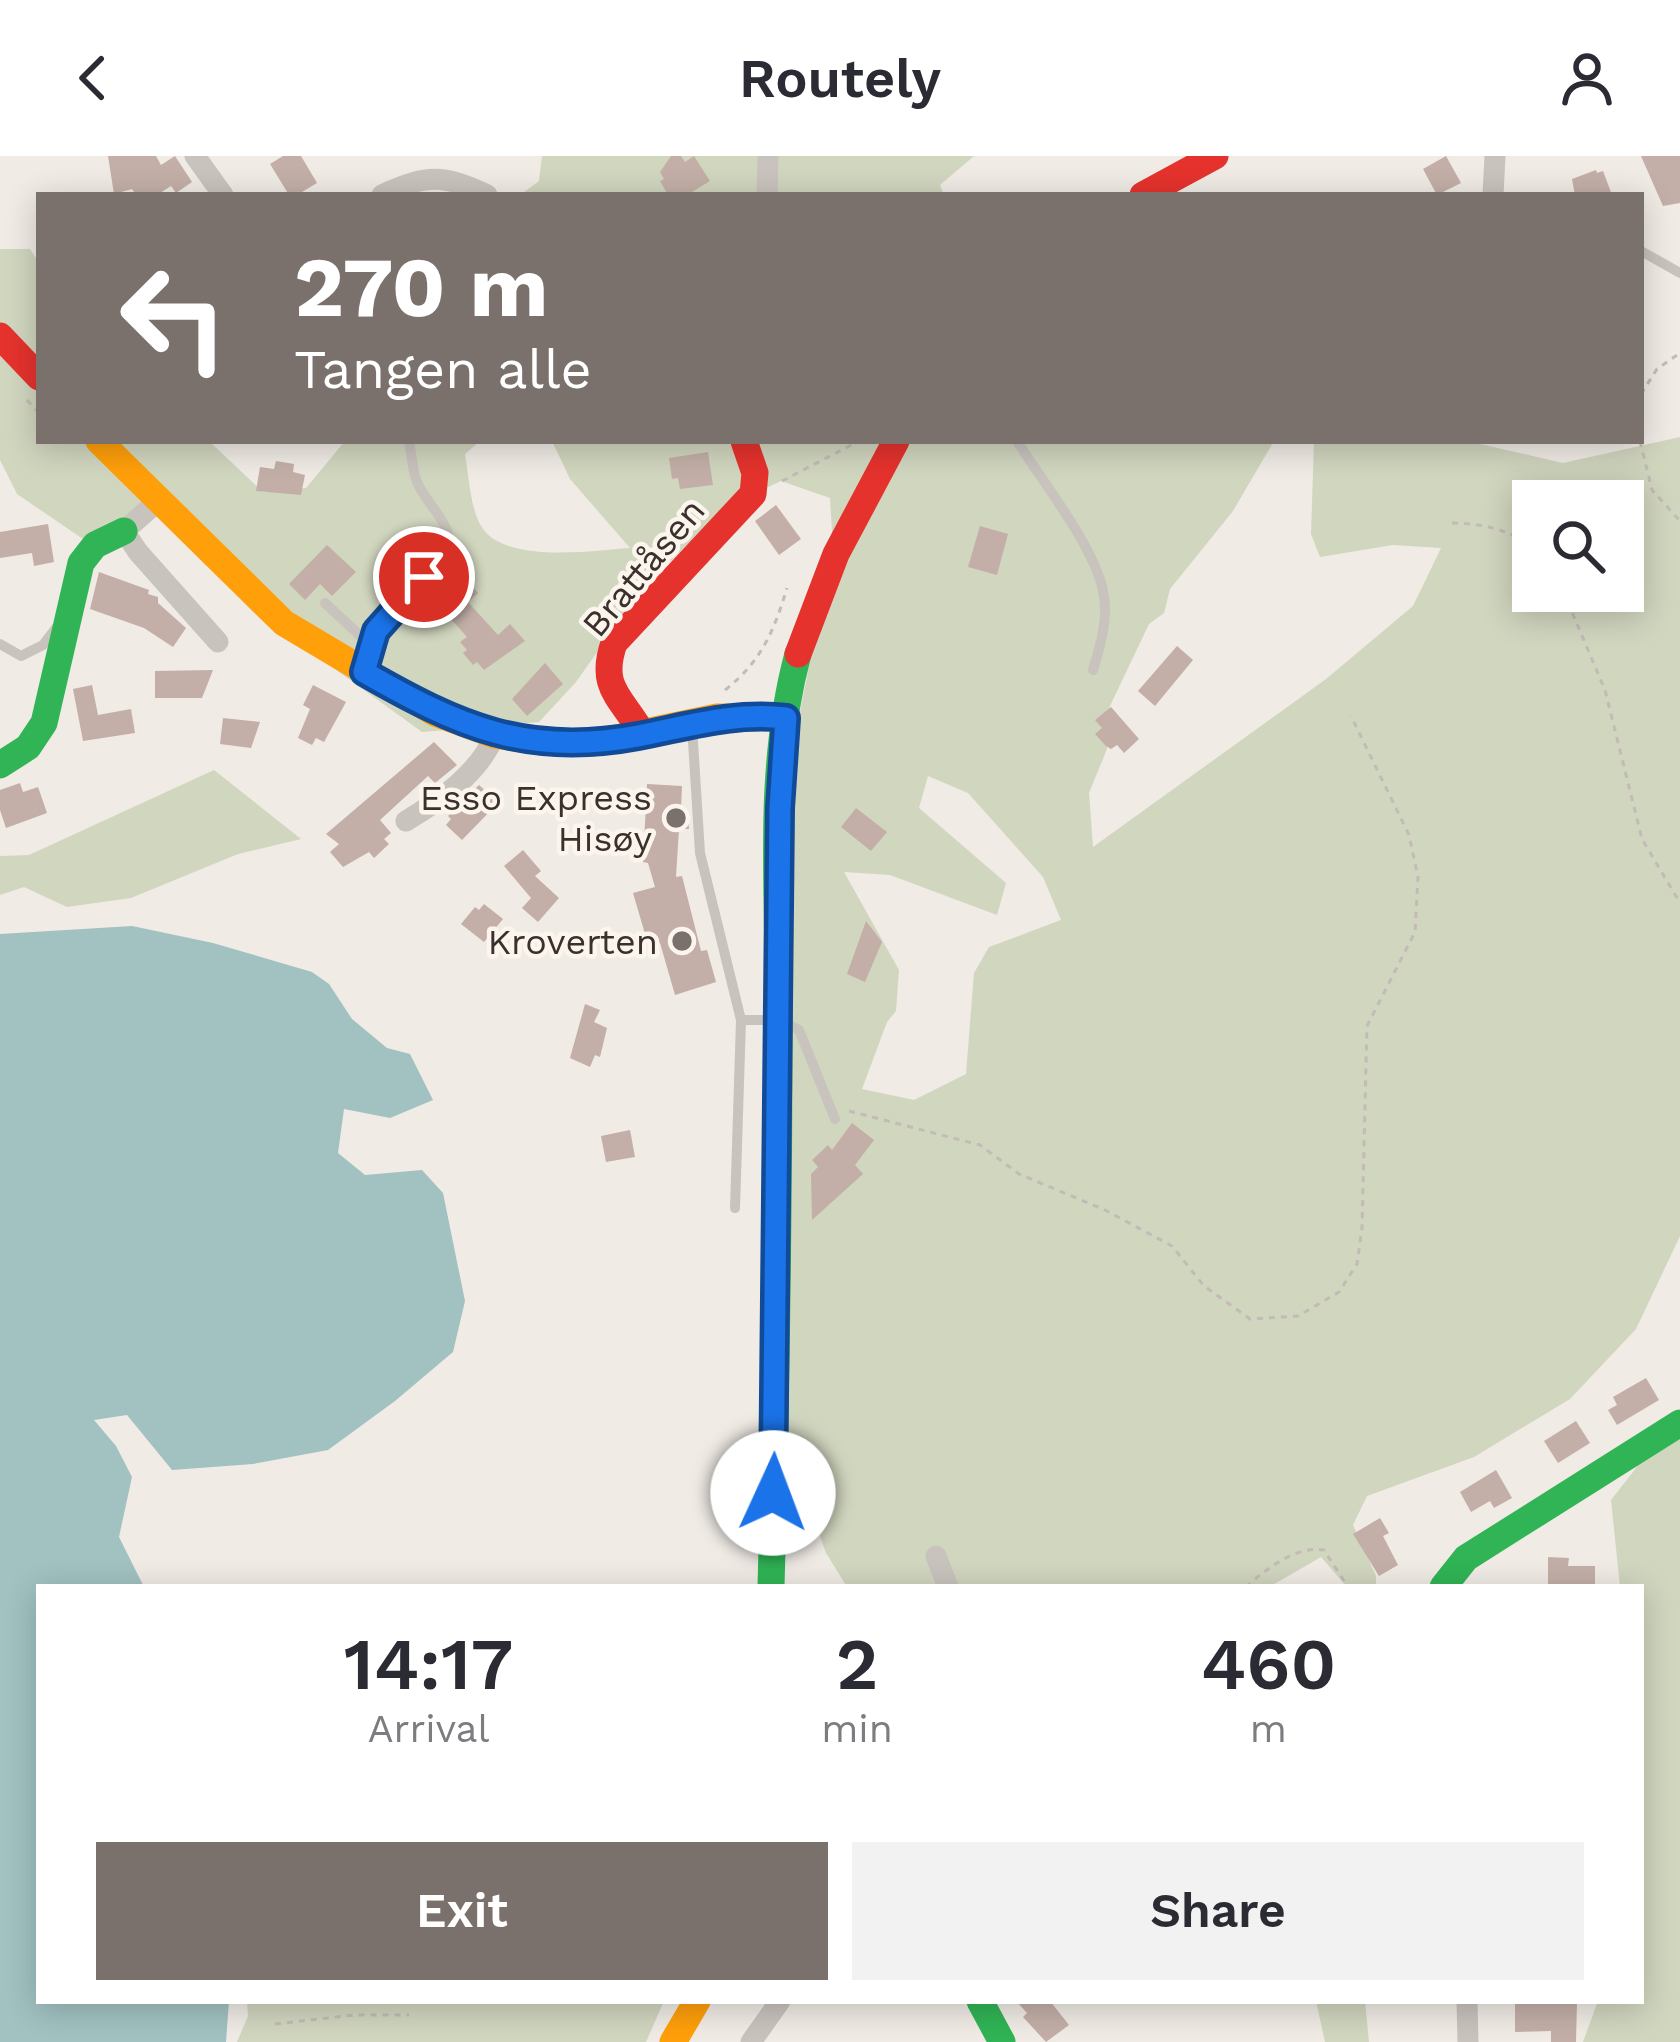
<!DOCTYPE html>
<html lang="en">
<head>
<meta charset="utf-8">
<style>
	body { margin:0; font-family:"Work Sans",sans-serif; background:#f2f2f3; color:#2b2b33; height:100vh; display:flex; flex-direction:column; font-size:45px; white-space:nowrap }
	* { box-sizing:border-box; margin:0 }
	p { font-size:39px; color:#7c7c81 }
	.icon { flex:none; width:66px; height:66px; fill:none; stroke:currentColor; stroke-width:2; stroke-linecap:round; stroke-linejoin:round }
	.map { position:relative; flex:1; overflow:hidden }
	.sheet { position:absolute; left:36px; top:1428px; width:1608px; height:420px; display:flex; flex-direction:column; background:#fff; border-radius:0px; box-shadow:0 6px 30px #0003 }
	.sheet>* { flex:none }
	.guide { position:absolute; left:36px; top:36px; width:1608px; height:252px; border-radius:0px; box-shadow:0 6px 30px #0003; background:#7a716c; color:#fff; overflow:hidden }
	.buttons { position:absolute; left:1512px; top:324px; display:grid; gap:24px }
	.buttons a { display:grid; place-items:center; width:132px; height:132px; border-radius:0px; background:#fff; box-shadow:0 6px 30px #0003; font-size:60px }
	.pin { position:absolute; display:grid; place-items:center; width:102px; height:102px; color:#fff; margin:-51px; border:6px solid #fff; border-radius:50%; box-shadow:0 3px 12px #0007 }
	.me { position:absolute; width:132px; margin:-66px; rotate:2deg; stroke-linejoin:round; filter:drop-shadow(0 0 9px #0008) }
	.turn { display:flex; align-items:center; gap:42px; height:252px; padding:0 60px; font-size:54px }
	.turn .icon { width:156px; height:156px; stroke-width:2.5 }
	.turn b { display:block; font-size:84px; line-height:102px }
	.eta { display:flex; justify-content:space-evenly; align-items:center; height:204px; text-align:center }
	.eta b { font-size:72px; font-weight:600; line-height:84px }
	.action { display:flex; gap:24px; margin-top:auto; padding:24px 60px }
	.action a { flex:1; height:138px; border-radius:0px; background:#7a716c; color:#fff; font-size:48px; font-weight:600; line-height:138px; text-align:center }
	.action a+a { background:#f2f2f3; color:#2b2b33 }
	header { display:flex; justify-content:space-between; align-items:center; height:156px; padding:0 60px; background:#fff; font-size:54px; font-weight:600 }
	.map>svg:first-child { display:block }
</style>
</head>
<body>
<header><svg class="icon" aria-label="back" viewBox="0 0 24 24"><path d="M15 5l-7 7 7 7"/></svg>Routely<svg class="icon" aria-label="person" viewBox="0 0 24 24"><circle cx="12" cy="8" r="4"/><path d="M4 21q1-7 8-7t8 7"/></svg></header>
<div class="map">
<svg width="1680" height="1886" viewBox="0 0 1680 1886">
	<rect width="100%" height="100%" fill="#f0ebe5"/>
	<g fill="#d1d6bf" fill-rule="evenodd">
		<path d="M542,0H974L940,29L944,39H520L539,25Z"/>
		<path d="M0,93H30L39,107V285H209L263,336L306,332L345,285H480L465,298C469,319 470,355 483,373C508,407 591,395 630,392L570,323L552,285H1274L1233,355L1170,433L1164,457L1149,468L1109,552L1107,593L1089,637L1093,691L1326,523L1413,450L1441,392L1393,389L1320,401L1311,378L1314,285H1467L1563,307L1680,281V1080L1636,1173L1570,1243L1474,1301L1367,1340L1353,1369L1376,1420V1431H1347L1321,1401L1269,1431H847L826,1397L788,1290V615L833,392L830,342L781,325L726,351L642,433L576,526L539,566L422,576L266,463L159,354L83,383L17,338L0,304ZM1533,345H1623V435H1533ZM928,620L968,637L1043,721L1061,764L989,791L974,817L966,918L914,944L862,933L887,866L896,855L899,814L844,716L890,719L997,759L1006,727L919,652Z"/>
		<path d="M214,614L301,683L238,698L131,742L67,751L24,731L0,739V700L29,699Z"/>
		<path d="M1680,1272V1886H1583L1598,1845H1641V1431H1620L1611,1344L1654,1289Z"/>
		<path d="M247,1845H664L646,1886H237L248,1860Z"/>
		<path d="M1316,1845H1365L1369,1886H1325Z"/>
	</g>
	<path fill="#a1c2c1" d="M132,770L213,787L312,816L329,828L352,863L387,892L410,898L433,944L390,962L344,953L338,997L365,1019L422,1014L443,1037L465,1145L453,1196L395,1245L328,1294L253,1308L172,1314L127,1259L94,1264L116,1290L132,1321L119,1381L144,1431H39V1845H229L226,1886H0V778Z"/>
	<g fill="#c3afa7">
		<path d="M108,0H156L161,9L175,0L192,26L176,37L171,30L157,39H136L132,33L114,38Z"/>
		<path d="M283,0H301L317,27L297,39H289L270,8Z"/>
		<path d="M671,0H681L685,6L694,0L710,25L687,39H668L660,25L664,23L660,16Z"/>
		<path d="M1446,0L1461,27L1437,39L1423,13Z"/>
		<path d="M1641,0H1680V47L1663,50Z"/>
		<path d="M1596,14L1597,17L1603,15L1612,39H1575L1572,23Z"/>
		<path d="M708,296L713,329L680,333L678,322L672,323L669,302Z"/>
		<path d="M276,305L294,308L293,316L305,319L301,339L256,335L260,311L274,313Z"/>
		<path d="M776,349L801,383L779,399L755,365Z"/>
		<path d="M48,368L54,406L34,410L32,397L0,402V376Z"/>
		<path d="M980,370L1008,378L997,419L968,411Z"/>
		<path d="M327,389L356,416L332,440L320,428L305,444L289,428Z"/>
		<path d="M454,411L478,437L468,446L498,479L510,468L525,485L484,514L477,506L473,509L463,497L467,494L460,486L467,481L451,463L453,460L436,441L439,438L433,431Z"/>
		<path d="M99,416L149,434L148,438L158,441V447L186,472L173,491L144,472L90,453Z"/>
		<path d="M1177,490L1193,504L1155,550L1138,535Z"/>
		<path d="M545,507L563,528L527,560L512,543Z"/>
		<path d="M213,514L202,542H155V515Z"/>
		<path d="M92,529L98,559L131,553L135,577L83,585L73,533Z"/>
		<path d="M313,529L346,546L324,586L316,582L312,589L298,582L310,553L303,549Z"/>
		<path d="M1111,551L1139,583L1124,597L1117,589L1111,593L1106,590L1095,578L1102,572L1095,564Z"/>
		<path d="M223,562L260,566L251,592L220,588Z"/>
		<path d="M434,586L457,609L435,627L428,620L380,664L391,677L384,683L389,688L374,702L369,696L343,711L330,696L339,688L326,678Z"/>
		<path d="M20,627L23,636L38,631L47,657L6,672L0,654V634Z"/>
		<path d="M647,628L682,630L681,653H687L689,673H679L676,721L682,720L701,795L707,794L716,826L675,839L660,787L648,788L633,737L655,731L648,707L643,706Z"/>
		<path d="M479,629L498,647L462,684L446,669L451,663L448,660Z"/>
		<path d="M856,652L887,676L871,695L841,671Z"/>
		<path d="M523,694L541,715L535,720L559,742L538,766L522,752L531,742L504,710Z"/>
		<path d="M484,748L503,763L484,786L461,768L475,751L479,754Z"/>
		<path d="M866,765L882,786L865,826L847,818Z"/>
		<path d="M585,848L600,854L594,866L607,872L600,901L595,899L590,911L570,902Z"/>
		<path d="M852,967L874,984L855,1009L863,1018L812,1064L811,1018L818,1011L812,1004L828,989L832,994Z"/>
		<path d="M630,974L635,1001L606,1006L601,980Z"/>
		<path d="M1646,1222L1659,1244L1617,1269L1608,1254L1617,1249L1613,1241Z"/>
		<path d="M1576,1265L1590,1287L1558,1307L1544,1285Z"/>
		<path d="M1496,1314L1512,1342L1494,1352L1490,1345L1471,1356L1460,1336Z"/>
		<path d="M1380,1362L1389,1377L1383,1380L1398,1409L1379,1420L1353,1378Z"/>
		<path d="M1548,1401L1569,1402L1568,1410H1595V1431H1548Z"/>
		<path d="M1016,1845H1050L1069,1869L1046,1886L1023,1861L1027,1857Z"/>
		<path d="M1515,1845L1577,1846L1576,1886H1551V1875L1515,1876Z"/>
	</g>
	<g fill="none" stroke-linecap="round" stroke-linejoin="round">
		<g stroke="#c2bbb6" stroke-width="3" stroke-dasharray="6 6" stroke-linecap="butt">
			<path d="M1641,238L1657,213L1680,197"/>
			<path d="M27,244L39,257"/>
			<path d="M1640,285L1652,334L1680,365"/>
			<path d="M782,325L859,285"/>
			<path d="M1452,367C1484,368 1506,373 1533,390"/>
			<path d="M1563,435L1605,534L1642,683L1680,747"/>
			<path d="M725,534C761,506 774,475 787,432"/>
			<path d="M849,955L980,989L1019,1018L1105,1054L1172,1090L1204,1130L1250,1163L1298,1160L1339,1136L1357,1108L1362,1072L1367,870L1415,776L1418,721L1409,679L1351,560"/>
			<path d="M1246,1431C1266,1413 1297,1389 1324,1394L1348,1431"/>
			<path d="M275,1868L354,1859H409"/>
		</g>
		<g stroke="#c9c3be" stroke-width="10">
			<path d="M1641,95L1680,117"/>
			<path d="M1017,285C1043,327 1097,393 1104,440C1108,465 1100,490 1093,514"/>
			<path d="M325,447L369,488L364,513"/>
			<path d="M0,488L21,500L43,489L56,472"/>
			<path d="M369,488L376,475L448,400C457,370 428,352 417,326C412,314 412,298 409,285"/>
			<path d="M692,570L700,697L741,864L735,1052"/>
			<path d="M741,864H779L799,874L835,963"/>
		</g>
		<g stroke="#c9c3be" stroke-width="21">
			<path d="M195,0L223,39"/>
			<path d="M382,39C425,18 445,18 487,39"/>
			<path d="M767,39L768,0"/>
			<path d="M1493,39L1495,0"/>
			<path d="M157,346L124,375L138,396L218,486"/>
			<path d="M406,665C441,644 479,617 495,579"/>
			<path d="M936,1400L948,1431"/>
			<path d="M1467,1845L1468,1886"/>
			<path d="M751,1886L780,1845"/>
		</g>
		<g stroke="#30b455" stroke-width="27">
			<path d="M0,609L28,591L44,567L81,407L95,389L124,375"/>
			<path d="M771,1431C776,1242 779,1052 779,863C779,742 766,616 798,498"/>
			<path d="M1443,1431L1466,1402L1680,1267"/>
			<path d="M980,1845L1002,1886"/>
		</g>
		<g stroke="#ff9f0a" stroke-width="27">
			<path d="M99,285L284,467L435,557L495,579L541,586L593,587L717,561L786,562"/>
			<path d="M673,1886L697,1845"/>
		</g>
		<g stroke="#e5322d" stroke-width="27">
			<path d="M1143,39L1215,0"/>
			<path d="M0,180L39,221"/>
			<path d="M798,498L836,398L896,285"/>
			<path d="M643,579C623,542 598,533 614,487L753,338L755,317L744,285"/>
		</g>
	</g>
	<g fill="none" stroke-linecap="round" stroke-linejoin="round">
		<g stroke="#114b97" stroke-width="30">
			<path id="route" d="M424,421L376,475L364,516C458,570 527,601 638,580C690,570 733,556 786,562L780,652L773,1337"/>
		</g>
		<use href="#route" stroke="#1a73e8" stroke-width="21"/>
	</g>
	<g fill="#7a716c" stroke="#fbf5ee" stroke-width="4.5">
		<circle cx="676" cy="662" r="12"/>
		<circle cx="682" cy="785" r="12"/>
	</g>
	<g text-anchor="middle" stroke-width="9" stroke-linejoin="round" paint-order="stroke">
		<g font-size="36" fill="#3b302b" stroke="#fbf5ee">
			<text transform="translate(643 411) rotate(-50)" y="13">Brattåsen</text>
		</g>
		<g font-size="36" fill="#3b302b" stroke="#fbf5ee" text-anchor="end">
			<text x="652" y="654">Esso Express<tspan x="652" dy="41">Hisøy</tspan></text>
			<text x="658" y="798">Kroverten</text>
		</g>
	</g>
</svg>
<div class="buttons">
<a><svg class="icon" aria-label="search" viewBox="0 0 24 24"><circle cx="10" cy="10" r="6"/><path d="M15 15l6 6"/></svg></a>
</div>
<div class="pin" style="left:424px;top:421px;background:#d93025"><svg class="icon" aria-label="arrive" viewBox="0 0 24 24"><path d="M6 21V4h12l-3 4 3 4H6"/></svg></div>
<svg class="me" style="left:773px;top:1337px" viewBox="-20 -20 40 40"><circle r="19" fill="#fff"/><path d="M0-13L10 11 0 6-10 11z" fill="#1a73e8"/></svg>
<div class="guide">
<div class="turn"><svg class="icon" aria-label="left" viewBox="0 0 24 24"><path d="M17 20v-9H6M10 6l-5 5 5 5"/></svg><div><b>270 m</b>Tangen alle</div></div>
</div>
<section class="sheet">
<div class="eta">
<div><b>14:17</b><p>Arrival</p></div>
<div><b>2</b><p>min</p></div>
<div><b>460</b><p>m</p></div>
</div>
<div class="action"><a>Exit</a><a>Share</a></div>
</section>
</div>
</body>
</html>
